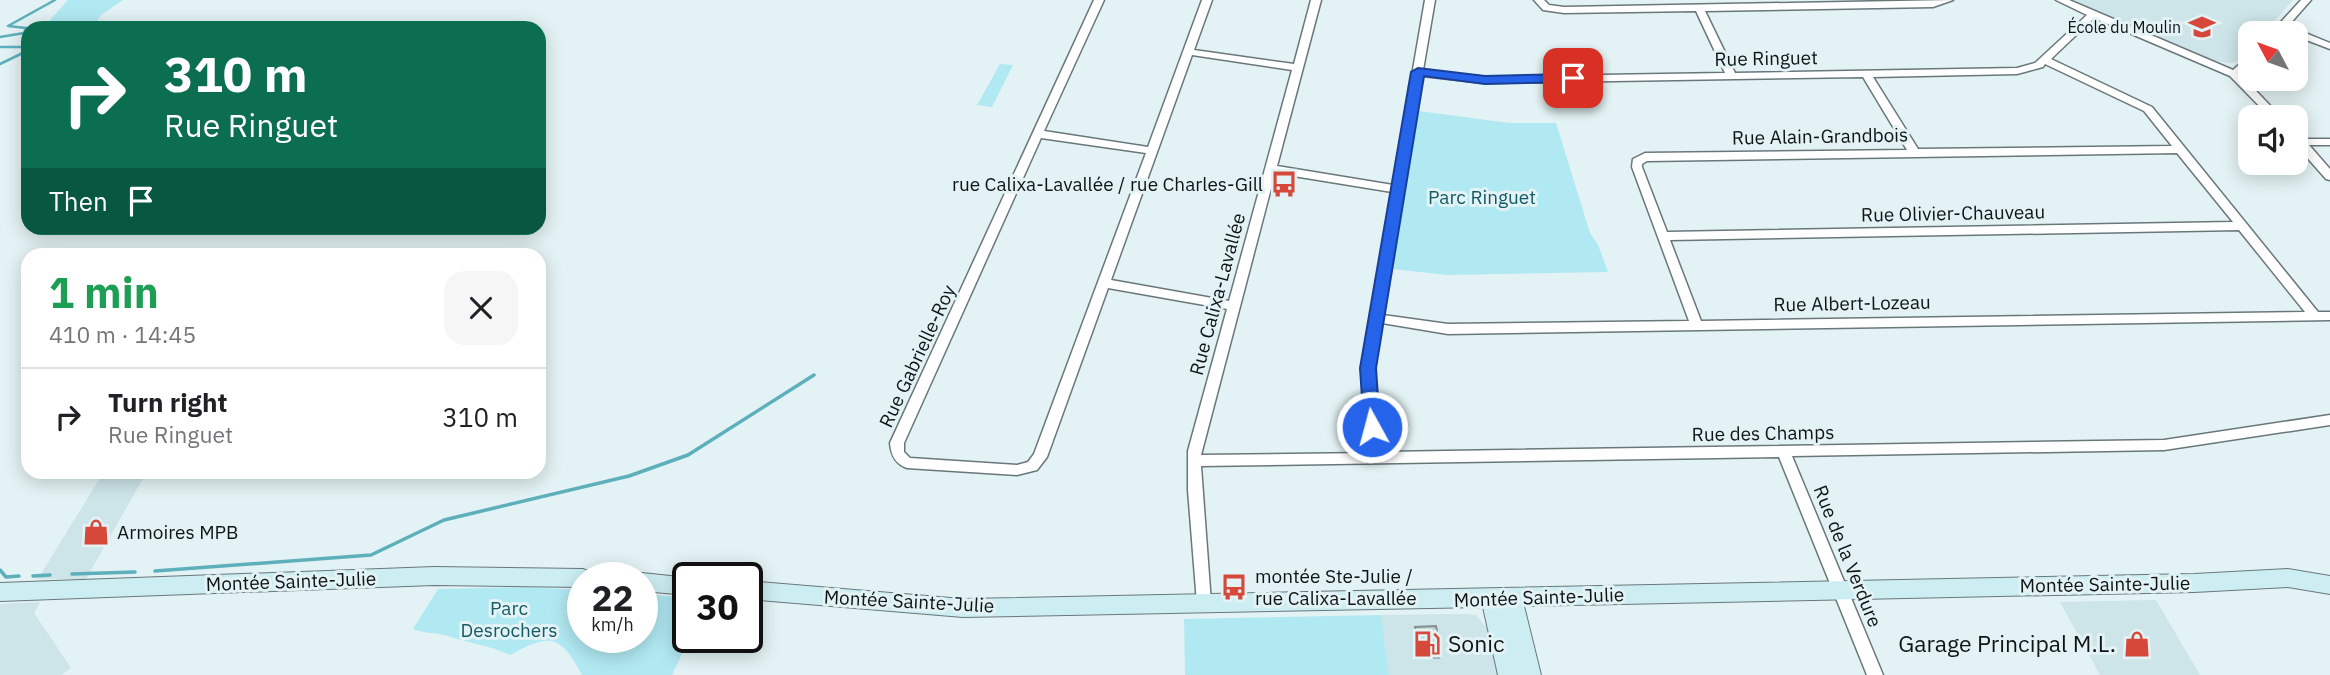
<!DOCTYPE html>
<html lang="en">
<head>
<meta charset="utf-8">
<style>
	body { margin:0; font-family:"IBM Plex Sans",sans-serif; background:#f6f6f6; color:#202124; height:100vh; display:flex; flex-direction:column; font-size:26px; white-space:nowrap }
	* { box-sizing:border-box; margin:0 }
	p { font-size:23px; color:#757577 }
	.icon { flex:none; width:38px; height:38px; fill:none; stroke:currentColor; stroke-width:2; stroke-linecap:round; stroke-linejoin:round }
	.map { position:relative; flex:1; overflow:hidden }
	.panel { position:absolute; left:21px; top:248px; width:525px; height:231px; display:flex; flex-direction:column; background:#fff; border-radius:21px; box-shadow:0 4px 18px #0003 }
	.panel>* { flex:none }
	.hud { position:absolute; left:21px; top:21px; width:525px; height:214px; border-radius:21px; box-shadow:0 4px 18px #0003; background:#0b6e4f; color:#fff; overflow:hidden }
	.needle { width:46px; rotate:311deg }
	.buttons { position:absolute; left:2238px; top:21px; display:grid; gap:14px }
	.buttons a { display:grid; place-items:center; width:70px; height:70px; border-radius:14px; background:#fff; box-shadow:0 4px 18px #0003; font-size:35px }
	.speed { position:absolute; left:567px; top:562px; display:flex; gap:14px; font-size:35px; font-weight:700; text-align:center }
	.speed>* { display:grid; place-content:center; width:91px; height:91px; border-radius:50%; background:#fff; box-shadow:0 4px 18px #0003; line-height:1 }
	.speed small { font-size:18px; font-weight:400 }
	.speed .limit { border:4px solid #111; border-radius:10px; background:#fff; color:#111 }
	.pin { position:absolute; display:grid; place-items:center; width:60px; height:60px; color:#fff; margin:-30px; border-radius:14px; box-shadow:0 4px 10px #0006 }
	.me { position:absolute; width:77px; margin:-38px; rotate:353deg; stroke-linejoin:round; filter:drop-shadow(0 0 5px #0008) }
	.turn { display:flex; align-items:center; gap:24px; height:147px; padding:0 28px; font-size:32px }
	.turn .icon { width:91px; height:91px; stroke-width:2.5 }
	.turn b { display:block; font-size:49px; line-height:60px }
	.then { display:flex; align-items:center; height:66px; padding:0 28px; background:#0003; gap:14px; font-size:26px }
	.round { display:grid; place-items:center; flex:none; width:74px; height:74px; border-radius:21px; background:#f6f6f6 }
	.headline { display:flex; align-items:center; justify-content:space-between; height:119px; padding:0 28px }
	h1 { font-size:42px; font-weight:700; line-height:52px; color:#1e9e55 }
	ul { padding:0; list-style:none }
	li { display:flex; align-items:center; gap:21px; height:98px; padding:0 28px; border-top:2px solid #e0e0e0 }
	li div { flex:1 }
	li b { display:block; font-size:26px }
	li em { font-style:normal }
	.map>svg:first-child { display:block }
</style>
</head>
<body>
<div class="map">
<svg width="2330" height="675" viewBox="0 0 2330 675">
	<rect width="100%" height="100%" fill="#e3f2f4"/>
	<g fill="#cde4e8">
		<path d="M2071,0H2293L2264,33H2250V48L2238,61L2230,63L2214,61Z"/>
		<path d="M103,473H146L86,579H38Z"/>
		<path d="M2156,600L2200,675H2100L2060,602Z"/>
		<path d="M40,602L34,613L71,668L61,675H0V604Z"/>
		<path d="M1466,614L1476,615L1487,628L1498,675H1389L1381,615Z"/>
	</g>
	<g fill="#b1e9f2">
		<path d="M68,0H123L101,15L93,28H43Z"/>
		<path d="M1000,64L1013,65L992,107L977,105Z"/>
		<path d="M1419,111L1509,123H1556L1590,233L1598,245L1608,272L1447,275L1392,269Z"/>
		<path d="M525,587L583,590V637H642V594L688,598L690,637L672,675H582C560,633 549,634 510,655C491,646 470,643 451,637C438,632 425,634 413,629L438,589Z"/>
		<path d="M1381,615L1389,675H1185L1184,619Z"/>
	</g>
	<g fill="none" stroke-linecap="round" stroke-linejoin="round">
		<g stroke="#5dafbc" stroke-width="2.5">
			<path d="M0,37L24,33L26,28L8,26L55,0"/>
			<path d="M0,47H24L27,51L0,64"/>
		</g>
		<g stroke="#5dafbc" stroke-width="3.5">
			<path d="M0,570L6,577L19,576"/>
			<path d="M155,571L371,555L444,520L629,476L688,455L814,375"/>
			<path d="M72,574L135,572"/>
			<path d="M33,576L50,575"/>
		</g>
		<g stroke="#6a777a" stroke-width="3">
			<g id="street">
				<path d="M1094,0H1104L1044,131L1148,147L1202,0H1212L1194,50L1294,64L1311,0H1321L1277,166L1393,185L1425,0H1435L1423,70L1485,77L1725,73L1696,11L1564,13L1543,10L1534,0H1544L1549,5L1564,7L1953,0L1933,7L1705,11L1735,73L2017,68L2035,63L2087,15L2056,0H2069L2233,70L2246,58L2250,57V65L2240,74L2281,117H2270L2230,76L2094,18L2051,59L2152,107L2318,312H2330V320L1448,334L1382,323L1374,368L1383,452L2164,440L2330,415V425L2164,450L1792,456L1883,675H1867L1779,457L1201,466L1211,603L1209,608L1204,609L1199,608L1197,603L1188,490V451L1227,309L1108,288L1047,457L1037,470L1017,475L907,468C895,464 891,455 890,443ZM1192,55L1292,70L1229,301L1111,280ZM2045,64L2144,111L2172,146L1918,149L1873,77L2017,74L2043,67ZM1422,76L1485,83L1863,77L1907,150L1645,153L1633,159L1632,167L1689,321L1448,324L1383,315ZM1041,138L1146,153L1034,454L1028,462L1017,465L910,458L904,452V443ZM2177,153L2233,222L1667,232L1642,167V164L1647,161ZM1275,173L1392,192L1362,368L1370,453L1201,455ZM2239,230L2305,312L1701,321L1670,240Z"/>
				<path d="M2301,0H2311L2288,26L2330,43V49L2296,36V33L2283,31L2281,33H2271Z"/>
				<path d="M2296,135L2302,139H2330V145H2309L2330,169V180L2326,179L2296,145Z"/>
			</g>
		</g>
		<g stroke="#6a777a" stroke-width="2">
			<g id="secondary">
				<path d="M434,567L583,569L590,572L593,578H583V587L434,585L0,601V583Z"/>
				<path d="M2288,569L2330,576V594L2288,587L2194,592L1524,606L1541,675H1498L1483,607L963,617L747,599V581L963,599L2194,574Z"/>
				<path d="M642,573L689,578L688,595L642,591V578H634Z"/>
			</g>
		</g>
		<use href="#street" fill="#fff" fill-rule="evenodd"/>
		<use href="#secondary" fill="#cceef3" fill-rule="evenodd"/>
	</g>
	<path fill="#a5b1b4" d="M1415,627L1441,655L1440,659H1419L1414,630Z"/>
	<path fill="#c0ced1" stroke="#869092" stroke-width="2" d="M1436,626L1441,655L1420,656L1415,627Z"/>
	<path fill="#2563eb" stroke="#184099" stroke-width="2" d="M1418,68L1485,76L1573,74L1579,78L1573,82L1485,84L1424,76L1376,368L1380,427L1372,434L1364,427L1360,368L1411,72Z"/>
	<defs>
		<g id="school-bare" transform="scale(2.1)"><path d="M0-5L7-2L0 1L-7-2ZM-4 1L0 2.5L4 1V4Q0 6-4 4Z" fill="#d5483a" stroke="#e3f2f4" stroke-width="2.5" paint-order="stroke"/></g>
		<g id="bus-bare" transform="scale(2.1)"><path d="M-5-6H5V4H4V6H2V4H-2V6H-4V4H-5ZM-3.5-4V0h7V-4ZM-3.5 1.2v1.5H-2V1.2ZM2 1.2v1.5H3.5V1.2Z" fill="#d5483a" stroke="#e3f2f4" stroke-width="2.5" paint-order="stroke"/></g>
		<g id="shop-bare" transform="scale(2.1)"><path d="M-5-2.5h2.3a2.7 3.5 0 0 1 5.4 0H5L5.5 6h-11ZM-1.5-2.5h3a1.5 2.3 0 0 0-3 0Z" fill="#d5483a" stroke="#e3f2f4" stroke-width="2.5" paint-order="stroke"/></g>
		<g id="fuel-bare" transform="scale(2.1)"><path d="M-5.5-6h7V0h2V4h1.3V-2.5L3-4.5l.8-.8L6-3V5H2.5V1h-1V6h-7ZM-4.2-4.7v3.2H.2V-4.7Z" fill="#d5483a" stroke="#e3f2f4" stroke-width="2.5" paint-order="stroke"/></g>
	</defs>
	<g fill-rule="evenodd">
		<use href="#school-bare" x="2202" y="27"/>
		<use href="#bus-bare" x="1284" y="184"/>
		<use href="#shop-bare" x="96" y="532"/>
		<use href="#bus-bare" x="1234" y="587"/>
		<use href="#fuel-bare" x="1427" y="644"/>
		<use href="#shop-bare" x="2137" y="644"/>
	</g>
	<g text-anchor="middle" stroke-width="6" stroke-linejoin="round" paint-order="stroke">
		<g font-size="16" fill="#0f1415" stroke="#e3f2f4" text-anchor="end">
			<text x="2181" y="33">École du Moulin</text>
		</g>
		<g font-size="19" fill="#0f1415" stroke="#e3f2f4">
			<text transform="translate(1766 58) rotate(-1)" y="7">Rue Ringuet</text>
			<text transform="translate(1820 136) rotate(-1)" y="7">Rue Alain-Grandbois</text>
			<text transform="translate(1953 213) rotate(-1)" y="7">Rue Olivier-Chauveau</text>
			<text transform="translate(1217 294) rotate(-75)" y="7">Rue Calixa-Lavallée</text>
			<text transform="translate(1852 303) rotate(-1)" y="7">Rue Albert-Lozeau</text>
			<text transform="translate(917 356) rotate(-65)" y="7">Rue Gabrielle-Roy</text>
			<text transform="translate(1763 433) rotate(-1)" y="7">Rue des Champs</text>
			<text transform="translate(1848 556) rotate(68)" y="7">Rue de la Verdure</text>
			<text transform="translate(291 581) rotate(-2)" y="7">Montée Sainte-Julie</text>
			<text transform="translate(2105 584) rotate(-1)" y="7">Montée Sainte-Julie</text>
			<text transform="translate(1539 597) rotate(-2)" y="7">Montée Sainte-Julie</text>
			<text transform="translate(909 601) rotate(3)" y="7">Montée Sainte-Julie</text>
		</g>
		<g font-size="19" fill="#0f1415" stroke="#e3f2f4" text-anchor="start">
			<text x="1263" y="191" text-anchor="end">rue Calixa-Lavallée / rue Charles-Gill</text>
			<text x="117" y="539">Armoires MPB</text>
			<text x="1255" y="583">montée Ste-Julie /<tspan x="1255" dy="22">rue Calixa-Lavallée</tspan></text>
		</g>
		<g font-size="19" fill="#145a64" stroke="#e3f2f4">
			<text x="1482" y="204">Parc Ringuet</text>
			<text x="509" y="615">Parc<tspan x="509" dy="22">Desrochers</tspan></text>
		</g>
		<g font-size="23" fill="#0f1415" stroke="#e3f2f4" text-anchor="start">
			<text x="1448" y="652">Sonic</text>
			<text x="2116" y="652" text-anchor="end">Garage Principal M.L.</text>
		</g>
	</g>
</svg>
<div class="buttons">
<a><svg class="needle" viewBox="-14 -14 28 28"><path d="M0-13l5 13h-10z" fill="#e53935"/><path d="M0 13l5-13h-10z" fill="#757577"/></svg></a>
<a><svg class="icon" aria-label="sound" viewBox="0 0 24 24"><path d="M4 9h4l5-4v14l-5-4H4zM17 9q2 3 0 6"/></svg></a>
</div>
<div class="speed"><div>22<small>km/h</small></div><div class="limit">30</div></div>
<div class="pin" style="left:1573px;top:78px;background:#d93025"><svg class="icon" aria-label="arrive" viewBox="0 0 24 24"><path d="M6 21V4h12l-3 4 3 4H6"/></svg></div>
<svg class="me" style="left:1372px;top:427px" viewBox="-20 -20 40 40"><circle r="17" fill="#2563eb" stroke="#fff" stroke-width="3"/><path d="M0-11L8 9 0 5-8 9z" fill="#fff"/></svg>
<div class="hud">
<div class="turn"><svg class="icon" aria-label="right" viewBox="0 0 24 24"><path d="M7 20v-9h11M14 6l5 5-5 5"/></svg><div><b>310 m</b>Rue Ringuet</div></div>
<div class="then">Then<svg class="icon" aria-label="arrive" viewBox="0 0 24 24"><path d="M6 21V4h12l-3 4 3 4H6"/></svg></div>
</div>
<section class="panel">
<div class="headline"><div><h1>1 min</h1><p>410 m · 14:45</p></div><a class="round"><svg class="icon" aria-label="close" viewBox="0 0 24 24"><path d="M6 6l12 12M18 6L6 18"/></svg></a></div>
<ul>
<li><svg class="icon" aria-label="right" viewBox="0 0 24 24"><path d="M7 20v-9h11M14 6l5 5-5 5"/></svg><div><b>Turn right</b><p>Rue Ringuet</p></div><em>310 m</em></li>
</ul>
</section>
</div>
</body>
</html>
